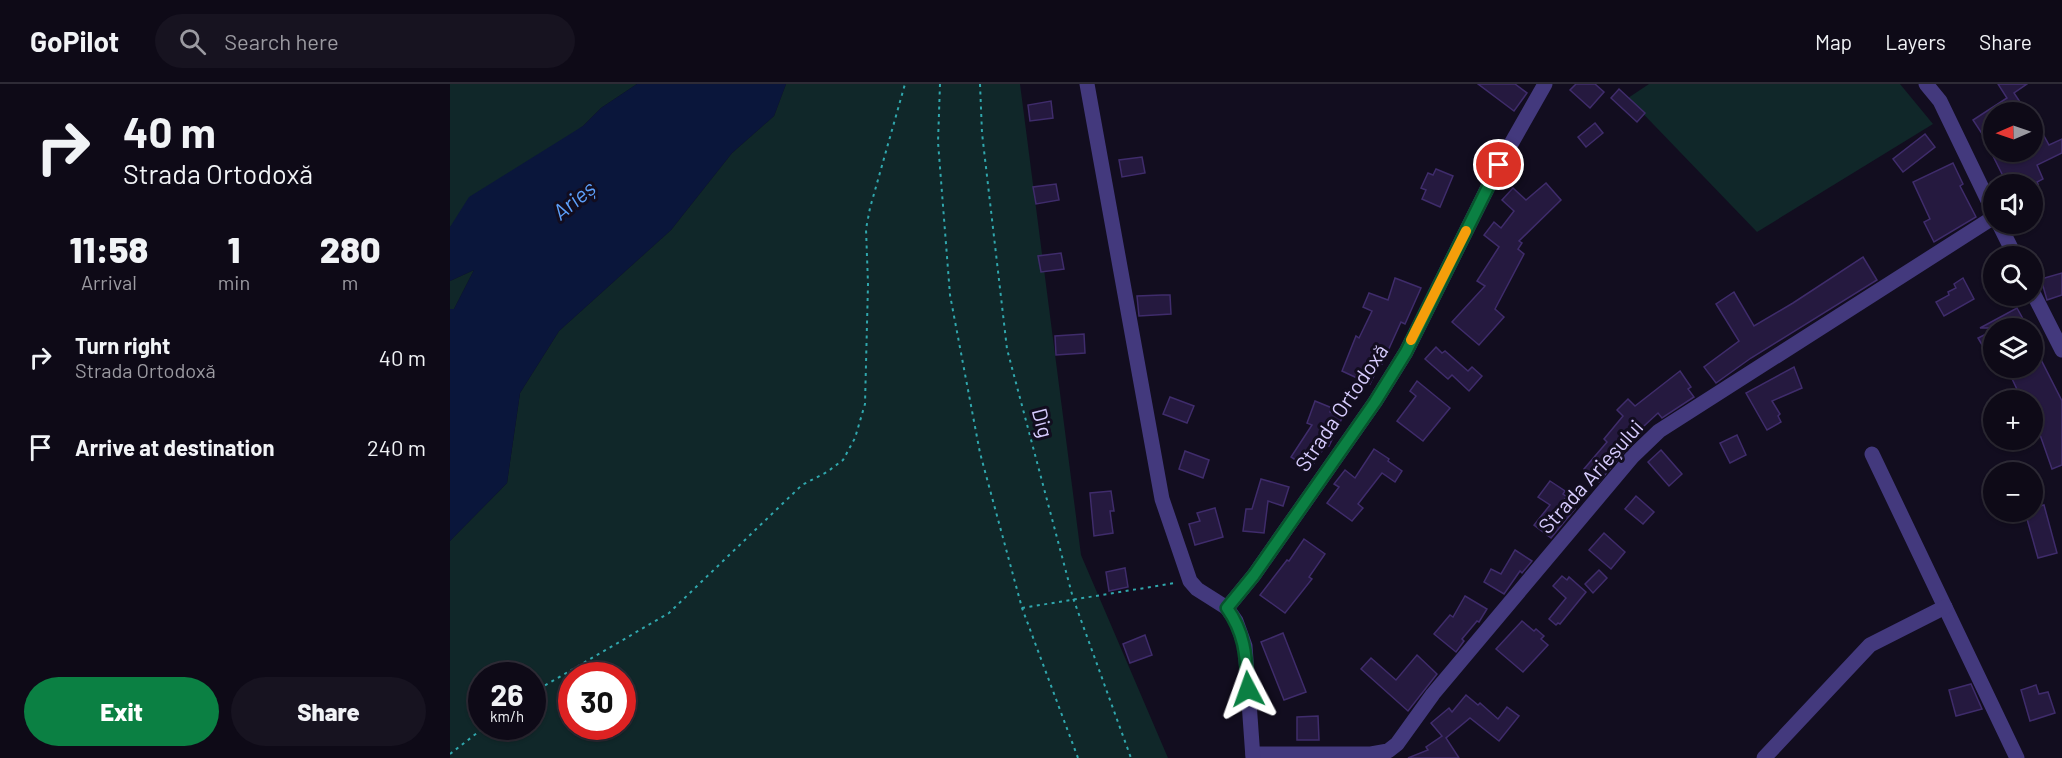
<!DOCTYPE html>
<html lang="en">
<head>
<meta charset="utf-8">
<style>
	body { margin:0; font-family:Barlow,sans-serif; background:#171320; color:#f1f3f6; height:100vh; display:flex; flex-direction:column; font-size:22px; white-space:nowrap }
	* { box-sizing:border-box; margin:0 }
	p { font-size:20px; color:#9b9aa1 }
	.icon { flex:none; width:33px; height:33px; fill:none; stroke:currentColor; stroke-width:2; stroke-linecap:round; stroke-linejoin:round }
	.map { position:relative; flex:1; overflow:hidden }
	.sheet { display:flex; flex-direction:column; background:#0e0a17; width:450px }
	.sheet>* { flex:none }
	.top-card { background:#0e0a17; color:#f1f3f6; overflow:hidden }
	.needle { width:39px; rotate:268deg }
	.controls { position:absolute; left:1533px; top:18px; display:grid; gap:12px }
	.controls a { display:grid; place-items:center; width:60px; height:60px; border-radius:50%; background:#0e0a17; box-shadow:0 2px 4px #0004,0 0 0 2px #2e2b36; font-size:30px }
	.speed { position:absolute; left:18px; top:578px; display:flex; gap:12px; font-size:30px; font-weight:700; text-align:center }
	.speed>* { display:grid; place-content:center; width:78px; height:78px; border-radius:50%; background:#0e0a17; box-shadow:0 2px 4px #0004,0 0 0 2px #2e2b36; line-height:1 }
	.speed small { font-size:15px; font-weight:400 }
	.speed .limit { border:9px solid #d22; background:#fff; color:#111 }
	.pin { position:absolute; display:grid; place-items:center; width:51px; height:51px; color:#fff; margin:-26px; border:3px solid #fff; border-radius:50%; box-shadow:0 2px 6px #0007 }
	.me { position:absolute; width:66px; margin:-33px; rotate:356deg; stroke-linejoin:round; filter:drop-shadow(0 0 4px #0008) }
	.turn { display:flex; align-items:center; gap:21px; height:126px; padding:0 24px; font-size:27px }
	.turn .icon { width:78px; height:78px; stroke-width:2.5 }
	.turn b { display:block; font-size:42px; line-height:51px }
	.eta { display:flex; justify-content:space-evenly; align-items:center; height:102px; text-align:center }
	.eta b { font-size:36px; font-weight:800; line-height:42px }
	.action { display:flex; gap:12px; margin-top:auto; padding:12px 24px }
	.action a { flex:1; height:69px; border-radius:36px; background:#0b8043; color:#fff; font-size:24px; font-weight:800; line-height:69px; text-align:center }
	.action a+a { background:#171320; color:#f1f3f6 }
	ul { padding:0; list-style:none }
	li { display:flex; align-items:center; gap:18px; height:90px; padding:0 24px }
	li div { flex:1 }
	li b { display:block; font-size:22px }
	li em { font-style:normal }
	header { display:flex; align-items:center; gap:36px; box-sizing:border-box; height:84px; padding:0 30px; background:#0e0a17; border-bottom:2px solid #2e2b36 }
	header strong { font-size:28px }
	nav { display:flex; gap:33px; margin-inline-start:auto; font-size:21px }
	.search { width:420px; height:54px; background:#171320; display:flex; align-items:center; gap:15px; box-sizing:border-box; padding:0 21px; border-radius:33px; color:#9b9aa1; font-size:22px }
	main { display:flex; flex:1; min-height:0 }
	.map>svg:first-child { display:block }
</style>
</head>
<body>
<header>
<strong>GoPilot</strong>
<div class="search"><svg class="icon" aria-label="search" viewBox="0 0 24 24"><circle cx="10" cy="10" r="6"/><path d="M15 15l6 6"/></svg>Search here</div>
<nav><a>Map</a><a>Layers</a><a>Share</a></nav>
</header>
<main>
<section class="sheet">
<div class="top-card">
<div class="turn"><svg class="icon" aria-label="right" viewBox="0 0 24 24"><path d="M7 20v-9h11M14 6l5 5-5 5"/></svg><div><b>40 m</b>Strada Ortodoxă</div></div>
</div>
<div class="eta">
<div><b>11:58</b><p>Arrival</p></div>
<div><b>1</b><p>min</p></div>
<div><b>280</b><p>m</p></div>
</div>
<ul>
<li><svg class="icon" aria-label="right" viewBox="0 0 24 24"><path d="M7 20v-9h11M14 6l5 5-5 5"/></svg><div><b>Turn right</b><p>Strada Ortodoxă</p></div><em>40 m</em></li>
<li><svg class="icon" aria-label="arrive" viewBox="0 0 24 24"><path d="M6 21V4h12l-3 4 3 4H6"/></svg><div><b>Arrive at destination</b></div><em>240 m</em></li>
</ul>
<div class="action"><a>Exit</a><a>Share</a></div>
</section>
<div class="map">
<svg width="1612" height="674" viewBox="0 0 1612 674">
	<rect width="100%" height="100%" fill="#120d1f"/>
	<g fill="#102729" fill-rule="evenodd">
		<path d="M0,0H187L151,24L133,42L0,143Z"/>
		<path d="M336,0H570L631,471L718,674H0V457L57,399L70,309L109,247L221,146L282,69L324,32ZM32,591H82V642H32ZM122,591H172V642H122Z"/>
		<path d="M1199,0H1450L1483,40L1307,148L1178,14Z"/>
		<path d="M24,186L4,225H0V197Z"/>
	</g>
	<path fill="#0a163b" d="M187,0H336L324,32L282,69L221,146L109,247L70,309L57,399L0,457V225H4L24,186L0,197V143L19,113L133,42L151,24Z"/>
	<g fill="#25193f" stroke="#3f2c6b" stroke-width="1.5">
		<path d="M1028,0H1065L1077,9L1064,27Z"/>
		<path d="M1126,0H1145L1154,8L1140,24L1120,6Z"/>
		<path d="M1548,0H1577L1564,9L1574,24L1567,28H1544V68L1523,36L1557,14Z"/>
		<path d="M1169,5L1195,29L1187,38L1161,14Z"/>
		<path d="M601,17L603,34L580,37L578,21Z"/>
		<path d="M1582,30L1599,61L1612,55V69L1587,81L1593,95L1587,98L1588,100H1557L1541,68H1582Z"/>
		<path d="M1145,39L1153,49L1136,63L1128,53Z"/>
		<path d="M1475,50L1485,63L1453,88L1443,75Z"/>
		<path d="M692,73L695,89L672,93L669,76Z"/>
		<path d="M1503,79L1513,100L1510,102L1526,133L1484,158L1474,138L1480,135L1463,98Z"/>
		<path d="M986,85L1003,92L990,123L972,115L976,106L971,104L978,89L983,91Z"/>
		<path d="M1096,99L1111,116L1069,157L1072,159L1068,165L1074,170L1045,225L1054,233L1029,261L1002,238L1035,202L1027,197L1049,163L1034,151L1044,138L1051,144L1064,127L1052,116L1063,104L1076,116Z"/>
		<path d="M606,100L609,116L586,120L583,103Z"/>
		<path d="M611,169L614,185L591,188L588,172Z"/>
		<path d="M1413,173L1427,196L1301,274L1266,299L1254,283L1289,257L1266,220L1284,208L1304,242L1343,219Z"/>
		<path d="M1612,189V211L1597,216L1591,195Z"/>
		<path d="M945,194L971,204L955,240L951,238L932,280L930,279L920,300L892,287L906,252L909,254L922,227L913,223L919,209L938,216Z"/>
		<path d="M1513,194L1524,215L1494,232L1486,218L1499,211L1498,208L1506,204L1504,200Z"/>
		<path d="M712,211H720L721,230L689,232L687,212Z"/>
		<path d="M1567,224L1578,244H1530Z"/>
		<path d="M1544,246V281L1528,254Z"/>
		<path d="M634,250L635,269L606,271L605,252Z"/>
		<path d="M1582,258L1612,317V381L1602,385L1582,328V316H1572L1557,284H1582Z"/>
		<path d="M986,263L992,269L995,267L1018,287L1022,283L1032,292L1019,307L1002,291L998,295L975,275Z"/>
		<path d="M1344,283L1352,304L1322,317L1330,330L1328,332L1331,338L1317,346L1296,309Z"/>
		<path d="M1230,287L1241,303L1238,305L1244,313L1212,334L1208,329L1180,355L1183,357L1149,398L1134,385L1157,358L1154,355L1173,332L1167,326L1178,315L1185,322Z"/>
		<path d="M967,297L1000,324L973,357L947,337L966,312L960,307Z"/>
		<path d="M720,313L744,322L737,339L713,330Z"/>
		<path d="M865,317L882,324L880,328L892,334L879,362L876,361L860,385L841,373L862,341L857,339Z"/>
		<path d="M1287,351L1296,371L1280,379L1270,359Z"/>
		<path d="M924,365L939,375L938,377L952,387L945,398L932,389L908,420L913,424L902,437L877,419L889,403L884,400L895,386L905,394Z"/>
		<path d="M1211,366L1232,390L1219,402L1198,378Z"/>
		<path d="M735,367L759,376L753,394L729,385Z"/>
		<path d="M811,395L839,403L833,422L818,417L814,449L793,447L796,425H802Z"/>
		<path d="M1100,397L1115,407L1113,410L1117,413L1113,417L1125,425L1101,454L1084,441L1100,421L1088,413Z"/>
		<path d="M661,407L664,427H660L663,449L644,452L640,409Z"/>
		<path d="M1186,412L1204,428L1193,440L1175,425Z"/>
		<path d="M1594,421L1607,469L1588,474L1575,428H1582V424Z"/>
		<path d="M765,424L773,453L745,461L739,440L750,437L747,429Z"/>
		<path d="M1154,449L1175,468L1161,485L1139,466Z"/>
		<path d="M854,455L875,470L859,493L862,495L835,529L810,511L837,476L839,477Z"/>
		<path d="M1065,466L1082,477L1072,489L1070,487L1054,510L1034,498L1041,485L1051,490Z"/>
		<path d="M675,484L678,503L659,507L656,488Z"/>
		<path d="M1149,486L1157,494L1143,509L1135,500Z"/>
		<path d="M1112,492L1117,496L1119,493L1136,508L1110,540L1108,539L1106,541L1099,535L1116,514L1103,502Z"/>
		<path d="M1015,512L1037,525L1029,538L1027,537L1012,555L1014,557L1006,568L984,550L1000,531L1003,533Z"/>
		<path d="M1072,537L1084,547L1086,545L1094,552L1091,555L1098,561L1073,588L1046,565Z"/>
		<path d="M833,549L856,608L834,616L811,558Z"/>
		<path d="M695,551L702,571L680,579L673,560Z"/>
		<path d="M967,571L987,590L958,627L911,585L921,574L946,596Z"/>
		<path d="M1521,600L1532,625L1506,632L1499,606Z"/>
		<path d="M1586,601L1589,610L1598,608L1605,629L1580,637L1571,606Z"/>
		<path d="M1016,611L1028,621L1030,619L1048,635L1057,623L1069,632L1049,657L1020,634L996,654L1009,674H958L978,666L976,663L992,652L981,639L999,624L1002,628Z"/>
		<path d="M868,632L869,656H847V633Z"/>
	</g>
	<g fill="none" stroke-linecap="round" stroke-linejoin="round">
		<g stroke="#30a7ad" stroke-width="2" stroke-dasharray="3 4.5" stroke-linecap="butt">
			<path d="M490,0L488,58L500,211L530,369L572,524L628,674"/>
			<path d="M530,0L532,49L557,265L623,514L681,674"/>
			<path d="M572,524L725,499"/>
			<path d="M82,609L219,529L352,401L377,388L393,376L405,354L415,320L418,200L416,145L420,124L455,0"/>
			<path d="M0,670L36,642"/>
		</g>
		<g stroke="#43397d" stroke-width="15">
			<path d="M637,0L712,415L740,497L747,505L777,524"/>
			<path d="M1476,0L1490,17L1544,129"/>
			<path d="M1549,140L1565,172"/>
			<path d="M1582,207L1612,266"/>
			<path d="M1422,370L1567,674"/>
			<path d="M803,670H921L938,667L947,660L983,610L1183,372L1209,347L1544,133"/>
			<path d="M803,674L795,562L786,537L777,524L804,491L925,318L956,268L1049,81L1095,0"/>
			<path d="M1314,674L1420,561L1495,523"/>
		</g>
	</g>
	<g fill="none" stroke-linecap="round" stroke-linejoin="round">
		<g stroke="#07532c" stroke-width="15">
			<path id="route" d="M798,605C796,574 796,551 777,524L804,491L925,318L956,268L1049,81"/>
		</g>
		<use href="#route" stroke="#0b8043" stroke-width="10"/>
		<path stroke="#f59e0b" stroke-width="10" d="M961,256L1016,147"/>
	</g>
	<g text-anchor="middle" stroke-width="6" stroke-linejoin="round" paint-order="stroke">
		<g font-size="21" fill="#d7ccfe" stroke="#120d1f">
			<text transform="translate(892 324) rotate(-56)" y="7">Strada Ortodoxă</text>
			<text transform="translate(592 339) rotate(75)" y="7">Dig</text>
			<text transform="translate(1141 393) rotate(-48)" y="7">Strada Arieșului</text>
		</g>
		<g font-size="22" font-style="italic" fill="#5da0fb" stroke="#120d1f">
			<text transform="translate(124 116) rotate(-39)" y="8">Arieș</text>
		</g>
	</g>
</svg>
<div class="controls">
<a><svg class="needle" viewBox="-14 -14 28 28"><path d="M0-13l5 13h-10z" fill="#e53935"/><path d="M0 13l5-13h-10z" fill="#9b9aa1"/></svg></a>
<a><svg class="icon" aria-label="sound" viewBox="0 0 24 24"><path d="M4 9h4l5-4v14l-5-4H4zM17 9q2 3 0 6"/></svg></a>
<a><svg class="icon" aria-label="search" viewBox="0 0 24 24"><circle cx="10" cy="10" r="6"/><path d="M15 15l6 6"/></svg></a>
<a><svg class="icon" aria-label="layers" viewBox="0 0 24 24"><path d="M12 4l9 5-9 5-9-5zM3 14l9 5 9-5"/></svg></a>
<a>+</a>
<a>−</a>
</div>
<div class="speed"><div>26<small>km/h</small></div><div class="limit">30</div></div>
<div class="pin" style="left:1049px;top:81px;background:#d93025"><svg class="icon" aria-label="arrive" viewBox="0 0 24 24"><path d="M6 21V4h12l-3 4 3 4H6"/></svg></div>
<svg class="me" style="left:798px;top:605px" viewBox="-20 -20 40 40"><path d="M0-17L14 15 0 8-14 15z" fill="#0b8043" stroke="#fff" stroke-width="4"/></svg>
</div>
</main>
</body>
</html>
